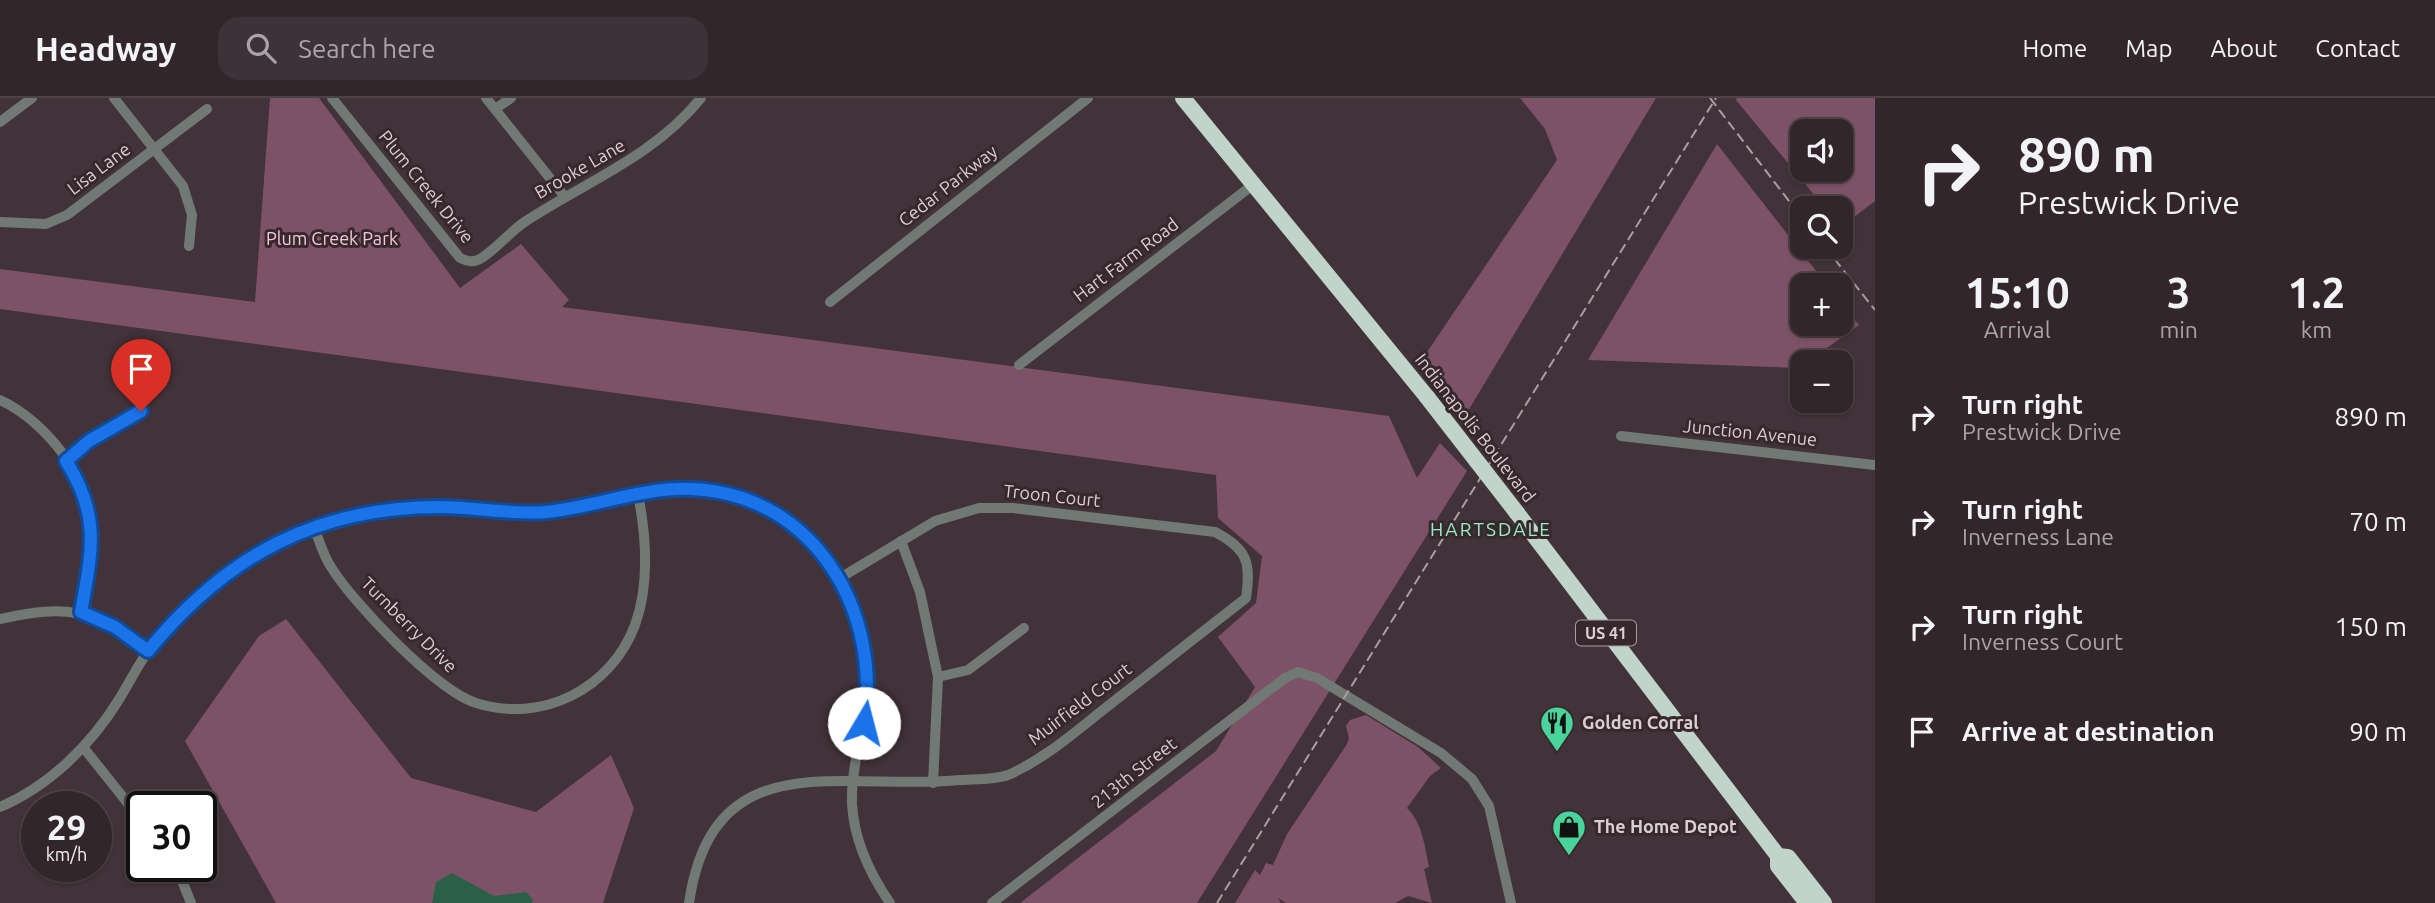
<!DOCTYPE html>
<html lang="en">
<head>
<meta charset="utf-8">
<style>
	body { margin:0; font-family:Ubuntu,sans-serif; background:#3d3237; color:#f1f3f6; height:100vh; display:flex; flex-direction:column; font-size:26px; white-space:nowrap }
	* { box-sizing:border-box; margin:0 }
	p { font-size:23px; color:#a8a5a9 }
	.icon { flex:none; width:38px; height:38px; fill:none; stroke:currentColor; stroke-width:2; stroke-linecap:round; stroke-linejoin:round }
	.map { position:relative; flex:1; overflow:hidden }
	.details { display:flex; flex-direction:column; background:#32262b; width:560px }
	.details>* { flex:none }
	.guide { background:#32262b; color:#f1f3f6; overflow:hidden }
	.tools { position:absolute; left:1790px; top:21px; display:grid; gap:14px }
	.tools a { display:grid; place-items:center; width:63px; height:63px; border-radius:14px; background:#32262b; box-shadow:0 2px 5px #0004,0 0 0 2px #4d4347; font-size:35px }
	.speed { position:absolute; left:21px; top:693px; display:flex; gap:14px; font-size:35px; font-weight:700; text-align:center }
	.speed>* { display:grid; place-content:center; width:91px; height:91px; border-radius:50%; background:#32262b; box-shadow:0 2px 5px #0004,0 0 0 2px #4d4347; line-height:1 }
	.speed small { font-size:18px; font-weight:400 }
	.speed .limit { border:4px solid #111; border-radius:10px; background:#fff; color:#111 }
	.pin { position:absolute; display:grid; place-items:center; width:60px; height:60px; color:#fff; margin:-72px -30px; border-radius:50% 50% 50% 0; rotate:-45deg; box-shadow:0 0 7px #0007 }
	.pin .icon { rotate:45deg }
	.me { position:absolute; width:77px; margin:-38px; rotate:8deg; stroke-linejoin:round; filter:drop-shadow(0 0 5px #0008) }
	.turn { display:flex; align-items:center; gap:24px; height:147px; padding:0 28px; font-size:32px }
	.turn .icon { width:91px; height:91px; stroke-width:2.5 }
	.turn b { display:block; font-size:49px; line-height:60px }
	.eta { display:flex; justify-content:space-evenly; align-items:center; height:119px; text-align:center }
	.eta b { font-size:42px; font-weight:700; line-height:49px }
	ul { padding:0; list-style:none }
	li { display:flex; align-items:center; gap:21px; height:105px; padding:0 28px }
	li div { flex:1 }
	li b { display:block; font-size:26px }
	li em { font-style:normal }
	header { display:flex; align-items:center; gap:42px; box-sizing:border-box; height:98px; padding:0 35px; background:#32262b; border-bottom:2px solid #4d4347 }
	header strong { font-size:33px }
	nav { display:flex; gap:38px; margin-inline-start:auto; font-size:24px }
	.search { width:490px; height:63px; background:#3d3237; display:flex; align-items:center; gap:18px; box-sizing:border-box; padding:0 24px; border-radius:21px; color:#a8a5a9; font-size:26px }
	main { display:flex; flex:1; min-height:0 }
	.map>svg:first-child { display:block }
</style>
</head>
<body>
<header>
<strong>Headway</strong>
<div class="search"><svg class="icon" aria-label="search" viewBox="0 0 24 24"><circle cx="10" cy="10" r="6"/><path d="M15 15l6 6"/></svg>Search here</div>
<nav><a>Home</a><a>Map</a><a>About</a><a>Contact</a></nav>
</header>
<main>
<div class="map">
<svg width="1875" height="805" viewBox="0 0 1875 805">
	<rect width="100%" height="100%" fill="#423239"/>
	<g fill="#7e5266" fill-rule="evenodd">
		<path d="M270,0H319L460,190L521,146L569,202L562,209L1389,318L1417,380L1440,345L1467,373L1197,805H1020L1216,653L1255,589L1218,539L1256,505L1262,458L1218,420L1216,377L0,211V171L255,204Z"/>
		<path d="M1520,0H1656L1468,313L1423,260L1557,62L1545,31Z"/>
		<path d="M1737,0H1875V103L1841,129V110H1825L1736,2ZM1841,33V72H1802V33Z"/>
		<path d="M1717,46L1827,187H1802V226H1841V205L1859,227L1799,270L1588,262Z"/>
		<path d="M286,521L411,680L536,714L611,657L634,710L603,805H276L185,643L259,538Z"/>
		<path d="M1366,617L1418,649L1441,670L1430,678L1407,710C1422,724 1425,749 1429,769L1424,771L1432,805L1408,798L1395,805H1286L1278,800L1281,805H1235L1255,772L1260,777L1266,765L1273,767L1287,736L1347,646L1349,640L1346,628L1350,622Z"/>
	</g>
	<path fill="#2a5f48" d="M452,775L494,798L526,794L533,802L532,805H432L436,784Z"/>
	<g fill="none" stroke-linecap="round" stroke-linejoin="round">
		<g stroke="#717975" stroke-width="10">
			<path d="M114,0L183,88L192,117L189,148"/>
			<path d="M332,0L460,160C467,163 472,165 480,161C497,151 509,134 526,123C587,83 653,59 701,0"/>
			<path d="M486,0L565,99"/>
			<path d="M495,11L511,0"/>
			<path d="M0,24L32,0"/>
			<path d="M0,124L46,126L67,117L207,11"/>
			<path d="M830,204L1088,0"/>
			<path d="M1019,267L1254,86"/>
			<path d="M0,302C46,323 92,382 93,434C94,461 86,488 81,515"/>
			<path d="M1621,338L1875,367"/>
			<path d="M66,363L89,343L141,313"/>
			<path d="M314,429C319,442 323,457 331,469C353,505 436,592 476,605C542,626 611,591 635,527C650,486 646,437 638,396"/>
			<path d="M901,443L920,494L938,579L933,685"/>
			<path d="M0,521C68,506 92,511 148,553"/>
			<path d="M938,579L968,572L1024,530"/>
			<path d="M83,649L142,723"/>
			<path d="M0,709C49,688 90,648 118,603C129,586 137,568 149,552C172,521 199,495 230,473C291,428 369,407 444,409C478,410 511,416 544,414C580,412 614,399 649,394C723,383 799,415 839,479C861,513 873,561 868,601C862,637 851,670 852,706C854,742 870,776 890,805"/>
			<path d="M176,768L191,805"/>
			<path d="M689,805C713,641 845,694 960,682C975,681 994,682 1008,677C1045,661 1076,633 1108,608C1154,572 1200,536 1246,500C1251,465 1248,451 1215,434L1013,410H979L935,423L840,480"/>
			<path d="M992,805L1285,580L1298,574L1317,580L1441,655L1472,681L1489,708L1511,805"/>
		</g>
		<g stroke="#c0d4ca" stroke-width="16">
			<path d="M1183,0L1427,299"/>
			<path d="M1517,415L1778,758V768L1807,805"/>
			<path d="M1778,758L1788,759L1824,805"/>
		</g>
		<g stroke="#ab9fa4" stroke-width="2" stroke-dasharray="10 5" stroke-linecap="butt">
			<path d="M1710,0L1802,120"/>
			<path d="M1825,149L1875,212"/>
			<path d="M1217,805L1716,0"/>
		</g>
		<path stroke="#c0d4ca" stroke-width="16" d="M1427,299L1517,415"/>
	</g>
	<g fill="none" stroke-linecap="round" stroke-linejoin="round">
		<g stroke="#114b97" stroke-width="18">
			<path id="route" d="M141,313L89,343L66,363C101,418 92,453 81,514L115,529L148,553C226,458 316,409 440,409C476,409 511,417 546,414C596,409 642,389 692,391C814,396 882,513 864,625"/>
		</g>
		<use href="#route" stroke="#1a73e8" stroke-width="12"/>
	</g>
	<defs>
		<g id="restaurant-pin" transform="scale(1.75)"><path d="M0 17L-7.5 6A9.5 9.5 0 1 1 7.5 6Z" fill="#49d49c" stroke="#37282e"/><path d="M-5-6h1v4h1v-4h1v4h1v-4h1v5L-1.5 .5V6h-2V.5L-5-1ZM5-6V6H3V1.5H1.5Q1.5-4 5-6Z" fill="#111"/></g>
		<g id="shop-pin" transform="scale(1.75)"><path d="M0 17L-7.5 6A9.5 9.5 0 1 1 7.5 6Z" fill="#49d49c" stroke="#37282e"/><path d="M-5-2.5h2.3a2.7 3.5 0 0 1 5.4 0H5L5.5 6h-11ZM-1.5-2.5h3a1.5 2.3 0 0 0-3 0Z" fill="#111"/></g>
	</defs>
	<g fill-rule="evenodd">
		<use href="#restaurant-pin" x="1557" y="625"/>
		<use href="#shop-pin" x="1569" y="729"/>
	</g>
	<g text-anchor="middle" stroke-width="6" stroke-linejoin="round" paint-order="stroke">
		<rect fill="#37282e" stroke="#a99da2" stroke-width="2" x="1576" y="522.5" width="60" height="25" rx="5"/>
		<g font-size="16" font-weight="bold" fill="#dacfd3">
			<text x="1606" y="541">US 41</text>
		</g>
		<g font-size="18" fill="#dacfd3" stroke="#37282e">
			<text transform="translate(99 71) rotate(-37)" y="6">Lisa Lane</text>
			<text transform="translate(580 71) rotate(-30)" y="6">Brooke Lane</text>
			<text transform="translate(948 88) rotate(-38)" y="6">Cedar Parkway</text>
			<text transform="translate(426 89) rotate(51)" y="6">Plum Creek Drive</text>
			<text transform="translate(1126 162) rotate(-37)" y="6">Hart Farm Road</text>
			<text transform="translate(1475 330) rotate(52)" y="6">Indianapolis Boulevard</text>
			<text transform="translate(1750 335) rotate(6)" y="6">Junction Avenue</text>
			<text transform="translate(1052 398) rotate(6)" y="6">Troon Court</text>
			<text transform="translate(409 527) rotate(45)" y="6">Turnberry Drive</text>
			<text transform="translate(1080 606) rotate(-37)" y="6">Muirfield Court</text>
			<text transform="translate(1134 675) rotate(-38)" y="6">213th Street</text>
		</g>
		<g font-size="18" fill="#f6c7db" stroke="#37282e">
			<text x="332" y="147">Plum Creek Park</text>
		</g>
		<g font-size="18" font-weight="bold" fill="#dacfd3" stroke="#37282e" text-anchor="start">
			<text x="1582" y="631">Golden Corral</text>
			<text x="1594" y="735">The Home Depot</text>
		</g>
		<g font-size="19" letter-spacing="2" fill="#97ebc3" stroke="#37282e">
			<text x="1491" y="438">HARTSDALE</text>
		</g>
	</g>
</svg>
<div class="tools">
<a><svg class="icon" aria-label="sound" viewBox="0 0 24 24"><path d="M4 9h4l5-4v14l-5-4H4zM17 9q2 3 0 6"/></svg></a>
<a><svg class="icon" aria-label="search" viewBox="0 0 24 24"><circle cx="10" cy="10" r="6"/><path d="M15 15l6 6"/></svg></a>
<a>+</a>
<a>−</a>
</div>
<div class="speed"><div>29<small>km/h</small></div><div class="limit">30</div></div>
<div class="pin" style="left:141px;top:313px;background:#d93025"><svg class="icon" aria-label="arrive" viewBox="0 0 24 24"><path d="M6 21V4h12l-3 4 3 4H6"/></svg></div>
<svg class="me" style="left:864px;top:625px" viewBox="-20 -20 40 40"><circle r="19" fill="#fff"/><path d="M0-13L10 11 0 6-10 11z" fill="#1a73e8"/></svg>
</div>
<section class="details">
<div class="guide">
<div class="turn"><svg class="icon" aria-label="right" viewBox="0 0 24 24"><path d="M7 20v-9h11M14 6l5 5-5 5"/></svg><div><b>890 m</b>Prestwick Drive</div></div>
</div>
<div class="eta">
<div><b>15:10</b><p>Arrival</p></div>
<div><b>3</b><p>min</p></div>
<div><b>1.2</b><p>km</p></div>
</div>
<ul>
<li><svg class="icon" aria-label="right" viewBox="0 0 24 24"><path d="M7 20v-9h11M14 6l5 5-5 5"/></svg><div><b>Turn right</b><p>Prestwick Drive</p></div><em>890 m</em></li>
<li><svg class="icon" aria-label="right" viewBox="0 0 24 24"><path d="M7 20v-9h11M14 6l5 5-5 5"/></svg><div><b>Turn right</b><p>Inverness Lane</p></div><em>70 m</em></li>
<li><svg class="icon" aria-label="right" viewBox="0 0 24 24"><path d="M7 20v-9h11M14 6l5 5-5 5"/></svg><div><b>Turn right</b><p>Inverness Court</p></div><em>150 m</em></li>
<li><svg class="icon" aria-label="arrive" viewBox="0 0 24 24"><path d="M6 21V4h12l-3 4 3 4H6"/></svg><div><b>Arrive at destination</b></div><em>90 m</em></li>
</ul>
</section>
</main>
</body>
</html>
